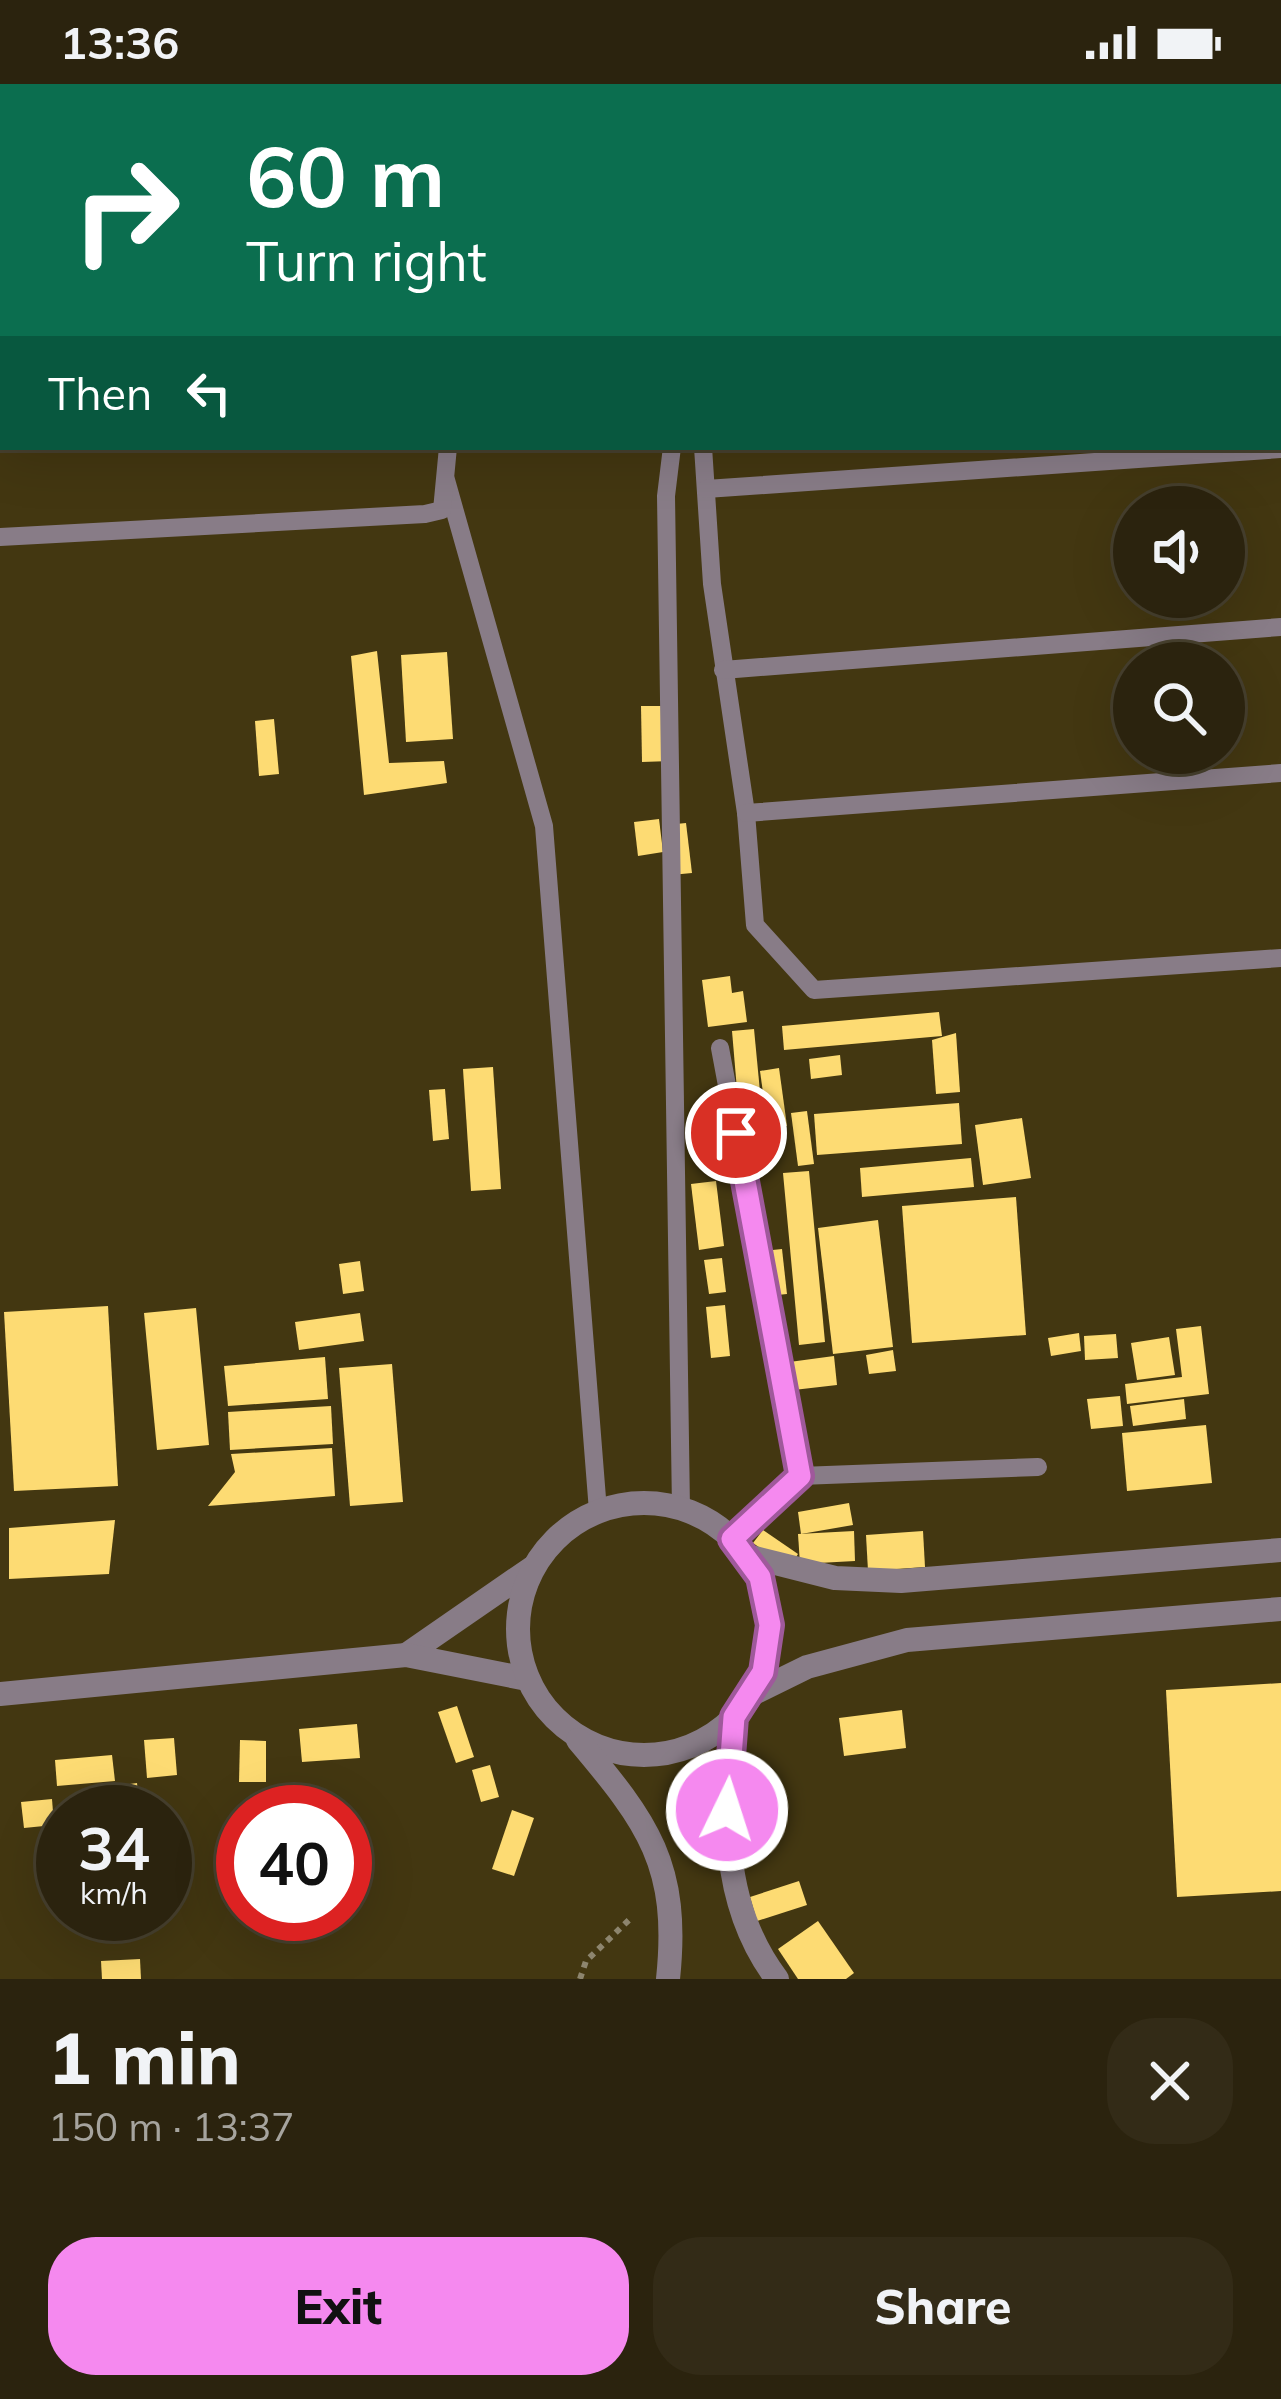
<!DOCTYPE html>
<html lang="en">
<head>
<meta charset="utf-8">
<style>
	body { margin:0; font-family:Mulish,sans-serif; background:#332b17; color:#f1f3f6; height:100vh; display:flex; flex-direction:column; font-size:45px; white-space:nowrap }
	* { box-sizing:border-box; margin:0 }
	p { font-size:39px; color:#a6a49e }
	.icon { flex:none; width:66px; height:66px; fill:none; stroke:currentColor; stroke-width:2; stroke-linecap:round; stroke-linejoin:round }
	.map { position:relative; height:1895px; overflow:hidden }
	.sheet { display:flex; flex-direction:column; background:#2b230e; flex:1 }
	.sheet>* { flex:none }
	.hud { position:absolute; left:0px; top:0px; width:1281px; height:366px; box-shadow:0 12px 48px #0002,0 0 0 3px #47402e; background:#0b6e4f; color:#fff; overflow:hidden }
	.tools { position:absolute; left:1113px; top:402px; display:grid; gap:24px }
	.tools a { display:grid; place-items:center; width:132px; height:132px; border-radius:50%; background:#2b230e; box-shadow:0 12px 48px #0002,0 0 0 3px #47402e; font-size:60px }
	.speed { position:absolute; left:36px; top:1701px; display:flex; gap:24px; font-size:60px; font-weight:700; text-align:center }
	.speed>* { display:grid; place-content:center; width:156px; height:156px; border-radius:50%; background:#2b230e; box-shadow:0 12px 48px #0002,0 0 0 3px #47402e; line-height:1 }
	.speed small { font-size:30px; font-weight:400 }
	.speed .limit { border:18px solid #d22; background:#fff; color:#111 }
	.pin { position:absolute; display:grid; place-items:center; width:102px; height:102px; color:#fff; margin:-51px; border:6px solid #fff; border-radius:50%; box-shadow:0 3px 12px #0007 }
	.me { position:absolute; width:132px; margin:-66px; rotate:4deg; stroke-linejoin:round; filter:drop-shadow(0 0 9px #0008) }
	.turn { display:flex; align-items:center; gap:42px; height:252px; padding:0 48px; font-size:54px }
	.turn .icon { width:156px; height:156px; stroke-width:2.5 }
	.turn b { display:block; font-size:84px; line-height:102px }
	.then { display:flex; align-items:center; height:114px; padding:0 48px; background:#0003; gap:24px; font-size:45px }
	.round { display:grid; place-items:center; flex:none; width:126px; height:126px; border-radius:48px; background:#332b17 }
	.head { display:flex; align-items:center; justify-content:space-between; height:204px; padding:0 48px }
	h1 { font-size:72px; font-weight:800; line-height:90px }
	.action { display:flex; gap:24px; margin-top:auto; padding:24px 48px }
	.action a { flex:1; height:138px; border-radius:48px; background:#f589ef; color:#111; font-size:48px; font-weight:800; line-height:138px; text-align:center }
	.action a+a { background:#332b17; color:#f1f3f6 }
	.status { display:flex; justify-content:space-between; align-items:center; height:84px; padding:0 60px; background:#2b230e; direction:ltr }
	.status svg { height:33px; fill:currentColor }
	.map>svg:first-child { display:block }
</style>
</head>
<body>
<div class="status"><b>13:36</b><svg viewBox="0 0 49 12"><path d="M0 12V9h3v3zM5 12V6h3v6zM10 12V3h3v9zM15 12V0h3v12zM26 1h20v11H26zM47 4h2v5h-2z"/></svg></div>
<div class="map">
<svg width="1281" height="1895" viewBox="0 0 1281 1895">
	<rect width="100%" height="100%" fill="#392f12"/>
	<path fill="#433711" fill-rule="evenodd" d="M0,0H1281V1895H0ZM3,3H1278V363H3ZM1134,423H1224V513H1134ZM1134,579H1224V669H1134ZM63,1728H165V1830H63ZM243,1728H345V1830H243Z"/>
	<g fill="#fddb73">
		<path d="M377,567L389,679L444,677L447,699L364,711L351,572Z"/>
		<path d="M447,568L453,655L406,658L401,571Z"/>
		<path d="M641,622H669L671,677L642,678Z"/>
		<path d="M274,635L279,690L259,692L255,637Z"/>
		<path d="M659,735L663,768L638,772L634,738Z"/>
		<path d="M686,739L692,789L671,791L666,741Z"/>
		<path d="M730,892L732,909L743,907L747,938L708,943L702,896Z"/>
		<path d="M939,928L942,952L784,966L782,942Z"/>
		<path d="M754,945L763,1039L740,1041L732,947Z"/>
		<path d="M956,949L960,1008L936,1010L932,956Z"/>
		<path d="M840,971L842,991L811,995L809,975Z"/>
		<path d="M493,983L501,1105L471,1107L463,985Z"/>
		<path d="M779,984L787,1042L768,1045L760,987Z"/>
		<path d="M445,1005L449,1055L433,1057L429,1006Z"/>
		<path d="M959,1019L962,1060L817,1071L814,1030Z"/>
		<path d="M807,1027L814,1080L798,1082L791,1029Z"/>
		<path d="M1022,1034L1031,1094L983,1101L975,1041Z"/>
		<path d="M764,1042L768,1075L746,1078L742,1045Z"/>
		<path d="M971,1074L974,1103L862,1113L860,1084Z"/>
		<path d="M809,1087L825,1258L799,1261L783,1089Z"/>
		<path d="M716,1097L724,1162L699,1166L691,1100Z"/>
		<path d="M1016,1113L1026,1251L912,1259L902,1122Z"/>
		<path d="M878,1136L893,1263L833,1270L818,1144Z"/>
		<path d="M782,1165L787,1210L768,1212L763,1167Z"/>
		<path d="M722,1174L726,1208L709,1210L704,1176Z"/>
		<path d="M360,1177L364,1207L343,1210L339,1180Z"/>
		<path d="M725,1221L730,1272L711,1274L706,1223Z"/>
		<path d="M108,1222L118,1402L14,1407L4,1228Z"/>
		<path d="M196,1224L209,1361L157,1366L144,1229Z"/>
		<path d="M360,1229L364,1257L299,1266L295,1238Z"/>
		<path d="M1201,1242L1209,1310L1127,1320L1125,1300L1182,1293L1176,1245Z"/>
		<path d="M1079,1249L1081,1267L1051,1272L1048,1254Z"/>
		<path d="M1116,1250L1118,1274L1085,1276L1084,1252Z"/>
		<path d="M1169,1253L1175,1291L1137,1296L1131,1259Z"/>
		<path d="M893,1266L896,1287L869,1290L866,1271Z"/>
		<path d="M834,1272L837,1301L785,1307L782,1279Z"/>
		<path d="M325,1273L328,1315L228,1322L224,1282Z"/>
		<path d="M392,1280L403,1418L350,1422L339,1284Z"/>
		<path d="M1120,1312L1123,1342L1091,1345L1087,1315Z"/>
		<path d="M1184,1315L1186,1335L1133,1342L1130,1322Z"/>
		<path d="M331,1322L333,1360L230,1366L228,1328Z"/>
		<path d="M1206,1341L1212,1399L1127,1407L1122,1349Z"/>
		<path d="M332,1364L335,1412L208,1422L235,1388L231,1370Z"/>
		<path d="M849,1419L853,1441L801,1450L798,1428Z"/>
		<path d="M115,1436L109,1490L9,1495V1444Z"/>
		<path d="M763,1446L798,1470L789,1484L753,1459Z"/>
		<path d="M854,1447L855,1477L800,1480L798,1450Z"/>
		<path d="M923,1447L925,1483L868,1487L866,1451Z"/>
		<path d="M1281,1599V1807L1177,1813L1166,1606Z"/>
		<path d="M457,1622L474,1673L456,1679L438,1628Z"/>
		<path d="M902,1626L906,1664L844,1672L839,1634Z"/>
		<path d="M357,1640L360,1674L302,1678L299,1645Z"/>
		<path d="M174,1654L177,1691L147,1694L144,1656Z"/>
		<path d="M240,1656L266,1657V1698H239Z"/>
		<path d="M112,1671L115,1697L57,1702L55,1676Z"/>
		<path d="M490,1681L499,1713L481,1718L472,1686Z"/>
		<path d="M137,1699L140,1728H88L86,1706Z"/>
		<path d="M52,1715L54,1741L24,1744L21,1718Z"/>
		<path d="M512,1726L534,1734L514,1792L492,1785Z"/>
		<path d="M799,1797L807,1821L757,1837L750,1813Z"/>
		<path d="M818,1837L854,1889L846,1895H798L778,1865Z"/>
		<path d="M140,1875L141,1895H102L101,1877Z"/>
	</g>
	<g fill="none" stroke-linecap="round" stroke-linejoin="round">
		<path stroke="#8d856e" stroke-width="6" stroke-dasharray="6 6" stroke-linecap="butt" d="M580,1895L586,1877L630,1835"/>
		<g stroke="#887c87" stroke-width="18">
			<path d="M1278,25H1281"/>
			<path d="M1278,197L1281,196"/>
			<path d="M672,363L666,412L681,1425"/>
			<path d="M703,363L712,500L746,729L755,841L814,906L1281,874"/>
			<path d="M446,396L544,742L598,1427"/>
			<path d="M706,405L1281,365"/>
			<path d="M0,453L425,430L442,426L448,363"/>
			<path d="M723,586L1281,543"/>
			<path d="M746,729L1281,689"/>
			<path d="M720,964L800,1392"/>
			<path d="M732,1455L800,1392L1038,1383"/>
		</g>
		<g stroke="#887c87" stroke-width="24">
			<path d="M406,1571L532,1484"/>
			<path d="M0,1610L406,1571L527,1595"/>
		</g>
		<g stroke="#887c87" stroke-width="24">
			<circle cx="644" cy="1545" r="126"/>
			<path d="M747,1472L835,1494L901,1497L1281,1466"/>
			<path d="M752,1610L807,1583L907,1556L1281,1525"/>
			<path d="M734,1633C724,1723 719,1819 777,1895"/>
			<path d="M578,1656C648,1739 680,1781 668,1895"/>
		</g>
	</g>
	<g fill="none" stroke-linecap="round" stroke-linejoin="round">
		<g stroke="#9f599b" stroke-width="30">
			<path id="route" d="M727,1726L734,1633L763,1588L770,1541L760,1493L732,1455L800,1392L736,1049"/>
		</g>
		<use href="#route" stroke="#f589ef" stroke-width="21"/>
	</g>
</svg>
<div class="tools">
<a><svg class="icon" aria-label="sound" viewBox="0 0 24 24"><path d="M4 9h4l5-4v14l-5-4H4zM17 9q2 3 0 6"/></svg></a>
<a><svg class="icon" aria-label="search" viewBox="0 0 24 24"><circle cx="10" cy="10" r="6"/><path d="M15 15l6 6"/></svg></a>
</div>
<div class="speed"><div>34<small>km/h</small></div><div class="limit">40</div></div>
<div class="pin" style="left:736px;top:1049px;background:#d93025"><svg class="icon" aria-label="arrive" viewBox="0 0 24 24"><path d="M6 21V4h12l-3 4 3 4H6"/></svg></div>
<svg class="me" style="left:727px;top:1726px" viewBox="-20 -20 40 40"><circle r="17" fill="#f589ef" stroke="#fff" stroke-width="3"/><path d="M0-11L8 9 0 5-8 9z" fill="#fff"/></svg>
<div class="hud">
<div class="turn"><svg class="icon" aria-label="right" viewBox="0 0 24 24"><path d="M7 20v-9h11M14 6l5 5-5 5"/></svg><div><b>60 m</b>Turn right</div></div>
<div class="then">Then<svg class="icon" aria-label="left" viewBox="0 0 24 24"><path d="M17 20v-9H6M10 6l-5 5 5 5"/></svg></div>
</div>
</div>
<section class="sheet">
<div class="head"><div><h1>1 min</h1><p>150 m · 13:37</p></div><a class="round"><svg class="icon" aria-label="close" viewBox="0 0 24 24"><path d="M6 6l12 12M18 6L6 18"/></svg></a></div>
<div class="action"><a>Exit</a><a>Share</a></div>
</section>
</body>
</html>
